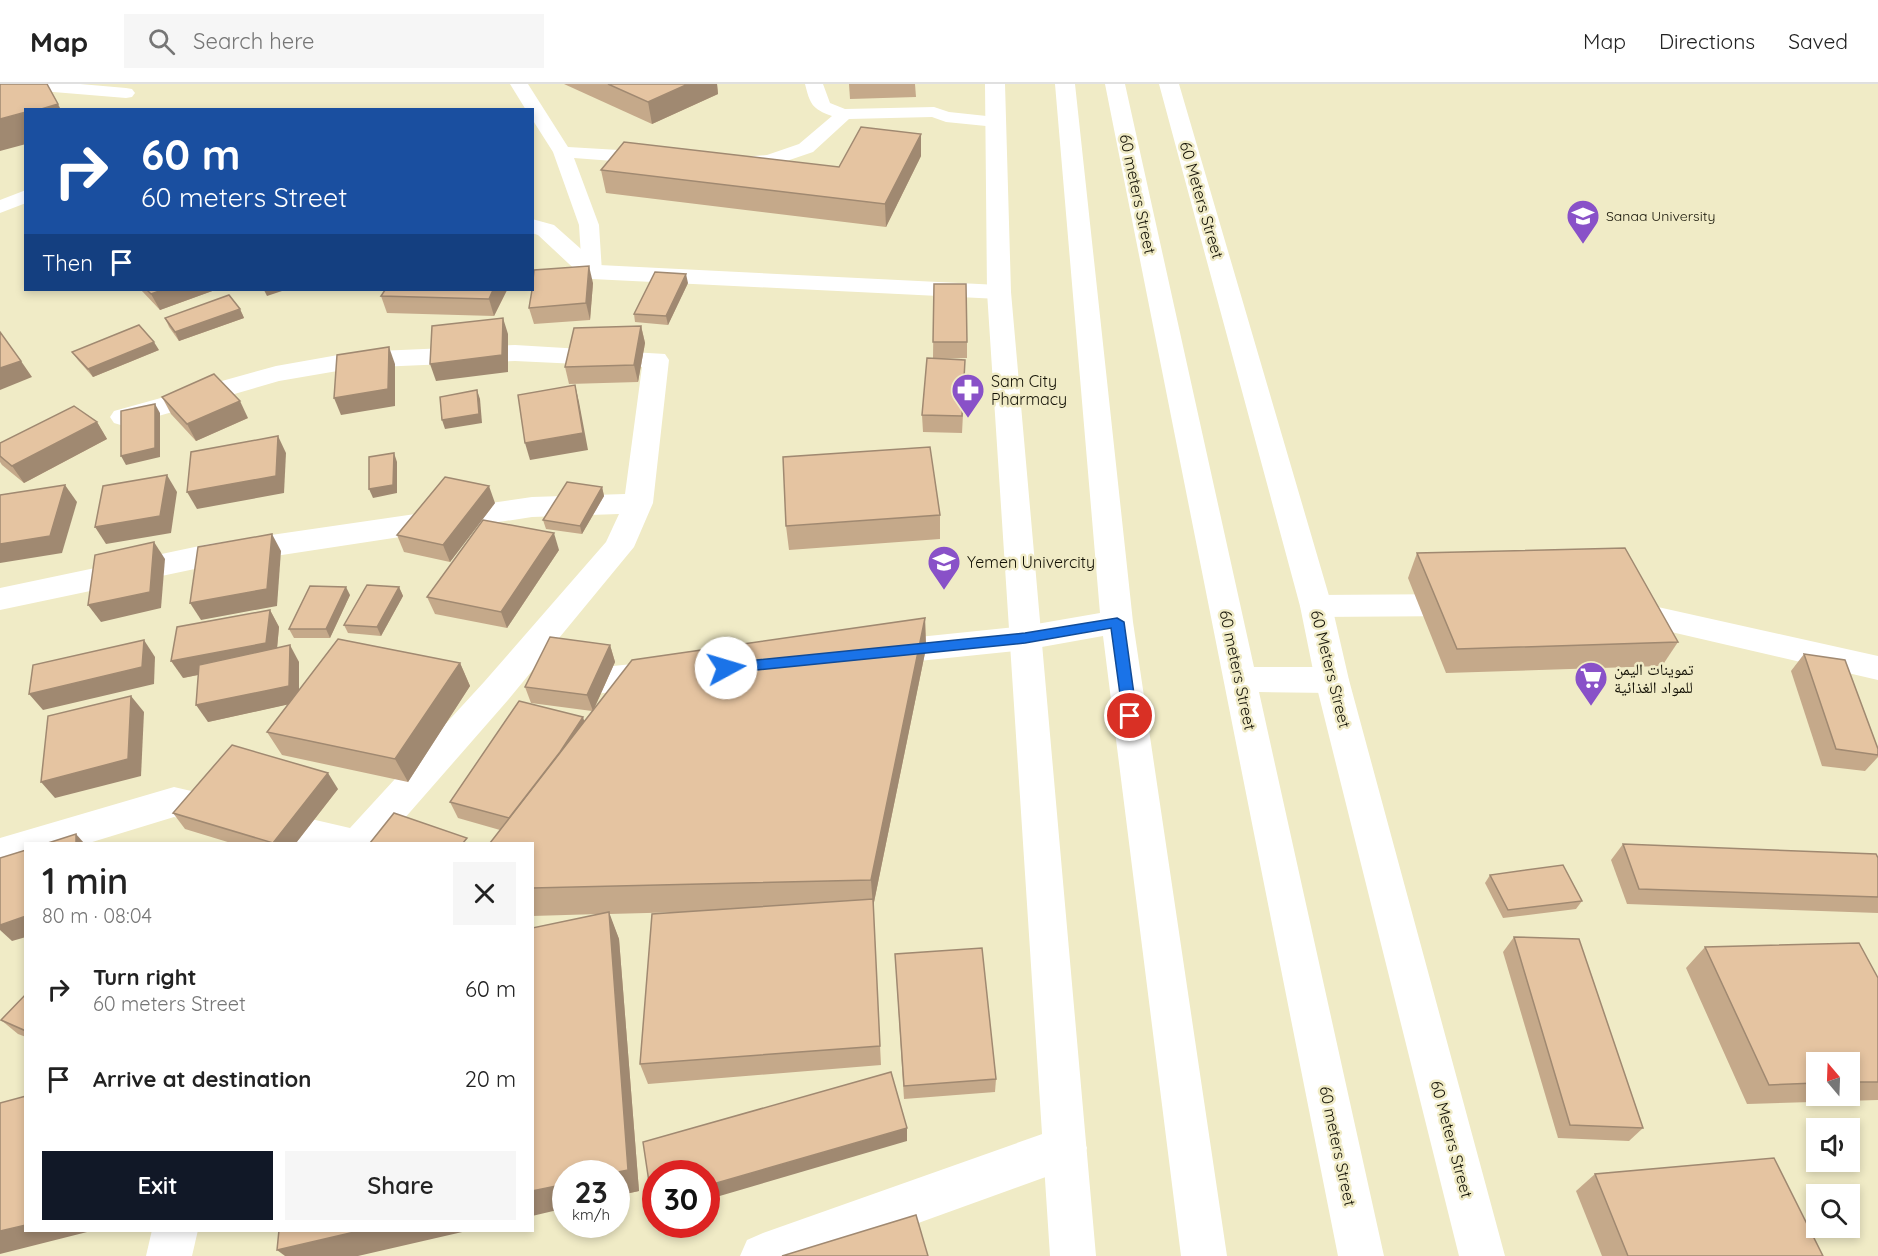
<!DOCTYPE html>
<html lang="en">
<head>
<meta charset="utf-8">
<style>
	body { margin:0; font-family:Quicksand,"Noto Naskh Arabic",sans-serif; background:#f6f6f6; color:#222; height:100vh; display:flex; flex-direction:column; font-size:22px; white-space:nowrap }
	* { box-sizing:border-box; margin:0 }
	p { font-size:20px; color:#767676 }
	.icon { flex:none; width:33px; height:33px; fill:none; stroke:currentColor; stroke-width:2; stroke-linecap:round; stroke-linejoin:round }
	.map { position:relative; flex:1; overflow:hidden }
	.sheet { position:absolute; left:24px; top:758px; width:510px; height:390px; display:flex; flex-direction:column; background:#fff; border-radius:0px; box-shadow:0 3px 9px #0003 }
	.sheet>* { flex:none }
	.banner { position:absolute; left:24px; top:24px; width:510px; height:183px; border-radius:0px; box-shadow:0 3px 9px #0003; background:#1a4fa0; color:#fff; overflow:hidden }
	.needle { width:39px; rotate:341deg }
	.tools { position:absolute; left:1806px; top:968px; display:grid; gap:12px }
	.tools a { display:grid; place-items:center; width:54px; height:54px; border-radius:0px; background:#fff; box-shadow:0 3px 9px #0003; font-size:30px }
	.speed { position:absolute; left:552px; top:1076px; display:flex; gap:12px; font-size:30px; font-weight:700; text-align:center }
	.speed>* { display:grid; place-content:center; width:78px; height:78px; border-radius:50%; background:#fff; box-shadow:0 3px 9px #0003; line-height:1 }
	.speed small { font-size:15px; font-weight:400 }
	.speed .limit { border:9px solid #d22; background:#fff; color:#111 }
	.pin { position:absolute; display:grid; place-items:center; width:51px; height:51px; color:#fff; margin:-26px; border:3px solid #fff; border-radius:50%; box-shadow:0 2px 6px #0007 }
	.me { position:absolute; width:66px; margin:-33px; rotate:84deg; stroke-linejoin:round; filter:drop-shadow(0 0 4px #0008) }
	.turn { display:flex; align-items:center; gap:21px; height:126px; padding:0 18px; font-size:27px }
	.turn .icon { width:78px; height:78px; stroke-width:2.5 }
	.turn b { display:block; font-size:42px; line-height:51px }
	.then { display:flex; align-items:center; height:57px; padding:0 18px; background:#0003; gap:12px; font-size:22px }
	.round { display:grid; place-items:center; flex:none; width:63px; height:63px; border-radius:0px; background:#f6f6f6 }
	.headline { display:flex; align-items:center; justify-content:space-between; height:102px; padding:0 18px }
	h1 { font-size:36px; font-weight:600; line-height:45px }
	.button { display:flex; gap:12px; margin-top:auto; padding:12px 18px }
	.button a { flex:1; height:69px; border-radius:0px; background:#111827; color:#fff; font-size:24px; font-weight:600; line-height:69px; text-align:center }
	.button a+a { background:#f6f6f6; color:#222 }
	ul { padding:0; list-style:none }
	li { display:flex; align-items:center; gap:18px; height:90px; padding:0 18px }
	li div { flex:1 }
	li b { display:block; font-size:22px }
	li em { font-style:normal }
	header { display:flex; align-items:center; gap:36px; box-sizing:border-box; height:84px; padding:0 30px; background:#fff; border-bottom:2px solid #e0e0e0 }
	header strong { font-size:28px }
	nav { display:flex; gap:33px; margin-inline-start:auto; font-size:21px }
	.search { width:420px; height:54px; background:#f6f6f6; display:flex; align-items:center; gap:15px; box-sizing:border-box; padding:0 21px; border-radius:0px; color:#767676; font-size:22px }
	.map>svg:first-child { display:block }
</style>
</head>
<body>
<header>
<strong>Map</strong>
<div class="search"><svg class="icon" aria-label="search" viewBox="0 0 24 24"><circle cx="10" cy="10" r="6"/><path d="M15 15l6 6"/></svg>Search here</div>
<nav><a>Map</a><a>Directions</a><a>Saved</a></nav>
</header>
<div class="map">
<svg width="1878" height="1172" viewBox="0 0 1878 1172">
	<rect width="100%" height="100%" fill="#f0ebc6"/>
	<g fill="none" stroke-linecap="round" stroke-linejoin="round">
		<g fill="#fff" fill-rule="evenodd">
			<path d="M8,0H80L126,4L132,5L135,9L132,13L126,14L17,5L11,4Z"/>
			<path d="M510,0H528L568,63L653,68L660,70L662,74L660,78L653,80L574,74L599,141L602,188L599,192L592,194L585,192L582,188L579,141L553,68L532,35V26H526Z"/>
			<path d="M805,0H823L830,19L845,25L934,23L949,28L996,33L1002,34L1005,38L1002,42L996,43L946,38L932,33L849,35L813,68L769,83L728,82L726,78L728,74L767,71L799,60L832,32C812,25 810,20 805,0Z"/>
			<path d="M26,106V119L0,129V116Z"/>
		</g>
		<g fill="#fff" fill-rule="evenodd">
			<path d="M532,135L554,141L599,181L999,201L1008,203L1011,208L1008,213L999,215L592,195L583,193L538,151L532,149Z"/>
			<path d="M515,261L665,270L669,276L653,419L634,463L508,616L383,759H283L174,733L89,759H26V779L0,786V754L174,703L350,744L484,598L606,458L619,430L532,433L209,482L0,526V504L209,460L532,413L625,410L642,283L515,277L355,284L279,297L124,342L114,339L110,333L114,327L276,282L355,268Z"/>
			<path d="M1463,510L1474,513L1479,521L1474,529L1463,532L1316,533L1305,530L1300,522L1305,514L1316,511Z"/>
			<path d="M1622,515L1878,572V596L1611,534L1606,526L1611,518Z"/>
			<path d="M1025,542L1036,546L1041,554L1036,562L1025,566L880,581L868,578L864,569L868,560L880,557Z"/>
			<path d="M662,577L674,581L679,590L674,599L662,603L564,613L552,609L547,600L552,591L564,587Z"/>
			<path d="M1065,1042L1080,1049L1087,1064L1080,1079L1065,1086L827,1172H740L747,1156L763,1149Z"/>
			<path d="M152,1146H198L192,1172H146Z"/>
		</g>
		<g fill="#fff" fill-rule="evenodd">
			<path d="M985,0H1005L1011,208L1096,1172H1050L987,208Z"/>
			<path d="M1159,0H1179L1332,522L1349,596L1505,1172H1459L1315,596L1300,522Z"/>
		</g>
		<g fill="#fff" fill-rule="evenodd">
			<path d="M1055,0H1075L1133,538L1227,1172H1181L1103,552L1025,566L1014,562L1009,554L1014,546L1025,542L1100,529Z"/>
			<path d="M1105,0H1125L1254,583H1332L1344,587L1349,596L1344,605L1332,609L1259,608L1384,1172H1338Z"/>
		</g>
	</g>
	<g fill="#c5a98a" fill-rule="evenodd">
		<path d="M564,0H717L718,10L652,40Z"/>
		<path d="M849,0H915L916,13L850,15Z"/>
		<path d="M921,50V72L886,143L606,109L601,86L839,83Z"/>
		<path d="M593,199L590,236L534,240L529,224Z"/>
		<path d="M688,199L668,241L635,238L634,230Z"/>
		<path d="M934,200L967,258V274L936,275L965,292L962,349L923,348L922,331L933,274Z"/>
		<path d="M141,206H215L160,226Z"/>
		<path d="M507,206L494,232L387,229L381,212Z"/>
		<path d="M240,225L244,234L179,257L169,243L165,234Z"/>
		<path d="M641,242L645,259L638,298L569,300L565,283Z"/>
		<path d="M159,266L93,293L78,276L72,268Z"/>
		<path d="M162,313L248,334L196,357L171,330Z"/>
		<path d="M97,338L107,355L24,399L2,381L0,378V359Z"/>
		<path d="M602,403L604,412L582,450L546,445L543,436Z"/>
		<path d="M495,419L450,478L404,468L397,451Z"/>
		<path d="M940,431V455L789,466L786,442Z"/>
		<path d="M559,466L507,544L435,530L427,513Z"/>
		<path d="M1417,469L1678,558L1662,582L1446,589L1408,494Z"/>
		<path d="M399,503L403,512L381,552L348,549L344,541Z"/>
		<path d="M350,511L330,554H294L289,545Z"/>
		<path d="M270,526L279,543L277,564L299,578V607L460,579L470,602L408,698L282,671L267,648L289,620L208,638L198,591L183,594Z"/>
		<path d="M925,534L926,564L873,823L881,981L648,1000L640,980L684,828L609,830L619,855L639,1107L616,1112V1089L599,830L532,832V759L500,746L458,734L450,718L584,637L592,627L531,619L525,603L610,561L615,578L594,625Z"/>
		<path d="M1804,570L1878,665V673L1865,687L1822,682L1791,587Z"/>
		<path d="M338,705L296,759H231L185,745L173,729Z"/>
		<path d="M1623,760L1878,774V829L1627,820L1611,776Z"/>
		<path d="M1490,791L1582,817L1576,825L1503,834L1485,799Z"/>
		<path d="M1514,853L1643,1044L1629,1057L1558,1054L1503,868Z"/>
		<path d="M1705,863L1878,894V1016L1747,1020L1686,884ZM1816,978H1850V1011H1816Z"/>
		<path d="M895,870L996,995L995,1008L904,1015Z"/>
		<path d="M26,910V953L18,950L1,936Z"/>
		<path d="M1595,1090L1823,1172H1602L1576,1107Z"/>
	</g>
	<g fill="#a08971">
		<path d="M688,0H717L718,10L652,40L648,18Z"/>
		<path d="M58,20L61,26H38Z"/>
		<path d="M26,28V60L0,67V35Z"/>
		<path d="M921,50V72L886,143L885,120Z"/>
		<path d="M589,182L593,199L590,236L586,219Z"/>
		<path d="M686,190L688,199L668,241L666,232Z"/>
		<path d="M162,206H215L160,226L151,210Z"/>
		<path d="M264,206H285L267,212Z"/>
		<path d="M493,206H507L494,232L489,215Z"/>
		<path d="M240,225L244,234L179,257L175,248Z"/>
		<path d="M503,234L508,250V288L436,297L430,280Z"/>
		<path d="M641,242L645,259L638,298L634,281Z"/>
		<path d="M154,258L159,266L93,293L88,285Z"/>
		<path d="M389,263L395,280V322L341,331L334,314Z"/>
		<path d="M21,277L32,293L0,306V284Z"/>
		<path d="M575,301L579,318L588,366L530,376L525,359Z"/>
		<path d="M477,306L480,315L482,339L445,345L442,336Z"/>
		<path d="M240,317L248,334L196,357L187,340Z"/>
		<path d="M155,320L160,329V373L126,381L121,372Z"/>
		<path d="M97,338L107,355L24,399L12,382Z"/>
		<path d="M278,352L286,369L284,409L197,425L187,408Z"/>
		<path d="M394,369L397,378V409L373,414L369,405Z"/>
		<path d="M167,391L177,408L171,449L106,460L95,443Z"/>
		<path d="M65,401L77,418L62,469L0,479V460Z"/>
		<path d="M489,402L495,419L450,478L443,461Z"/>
		<path d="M602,403L604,412L582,450L580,442Z"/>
		<path d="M554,449L559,466L507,544L501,528Z"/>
		<path d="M272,450L281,467L277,522L201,536L190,519Z"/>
		<path d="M154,458L165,475L161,524L101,538L88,521Z"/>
		<path d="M346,503L350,511L330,554L326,545Z"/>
		<path d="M399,503L403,512L381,552L377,543Z"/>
		<path d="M270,526L279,543L276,575L183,594L171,577Z"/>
		<path d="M925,534L926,564L873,823L871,796Z"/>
		<path d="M144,556L155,573L154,600L43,626L29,610Z"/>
		<path d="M290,561L299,578V618L208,638L196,621Z"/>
		<path d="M610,561L615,578L593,627L587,611Z"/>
		<path d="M460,579L470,602L408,698L395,675Z"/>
		<path d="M131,612L144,628L141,692L55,714L41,698Z"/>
		<path d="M583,633L588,649L518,736Z"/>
		<path d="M328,689L338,705L296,759H273Z"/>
		<path d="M76,750L84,759H76Z"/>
		<path d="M609,828L619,855L639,1107L616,1112V1089H613Z"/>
		<path d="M26,832V853L12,857L0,846V841Z"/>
		<path d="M907,1044V1057L706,1116V1102Z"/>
		<path d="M566,1100V1124L532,1132V1107Z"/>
		<path d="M656,1117V1126L652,1118Z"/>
		<path d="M26,1141V1146H95L0,1170V1147Z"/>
		<path d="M363,1146H471L358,1172H285L277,1166Z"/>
	</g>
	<g fill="#e5c4a1" stroke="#a08971" stroke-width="1.5">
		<path d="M0,0H47L58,20L38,26H26V28L0,35Z"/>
		<path d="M608,0H688L648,18Z"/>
		<path d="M861,43L921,50L885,120L601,86L624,58L839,83Z"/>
		<path d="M589,182L586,219L529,224L532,206L534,186Z"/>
		<path d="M655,188L686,190L666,232L634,230Z"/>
		<path d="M934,200H966L967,258H933Z"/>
		<path d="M147,206H162L151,210Z"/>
		<path d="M385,206H493L489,215L381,212Z"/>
		<path d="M229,211L240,225L175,248L165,234Z"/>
		<path d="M503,234L502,271L430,280L432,242Z"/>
		<path d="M139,241L154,258L88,285L72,268Z"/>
		<path d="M641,242L634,281L565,283L574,244Z"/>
		<path d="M0,248L21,277L0,284Z"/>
		<path d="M389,263L388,305L334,314L337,271Z"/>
		<path d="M927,274L965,276L962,332L922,331Z"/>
		<path d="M214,290L240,317L187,340L162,313Z"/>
		<path d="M575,301L583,349L525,359L518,311Z"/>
		<path d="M477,306L479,330L442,336L440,313Z"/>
		<path d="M155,320V364L121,372V327Z"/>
		<path d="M74,322L97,338L12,382L0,372V359Z"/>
		<path d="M278,352L276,392L187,408L191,368Z"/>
		<path d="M930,363L940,431L786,442L783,373Z"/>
		<path d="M394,369L393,401L369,405V373Z"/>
		<path d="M167,391L160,432L95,443L103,402Z"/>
		<path d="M445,393L489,402L443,461L397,451Z"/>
		<path d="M567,398L602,403L580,442L543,436Z"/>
		<path d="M65,401L50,452L0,460V411Z"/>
		<path d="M483,436L554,449L501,528L427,513Z"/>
		<path d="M272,450L267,505L190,519L198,463Z"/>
		<path d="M154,458L150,508L88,521L95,471Z"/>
		<path d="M1625,464L1678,558L1457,565L1417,469Z"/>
		<path d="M367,501L399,503L377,543L344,541Z"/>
		<path d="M310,502L346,503L326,545H289Z"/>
		<path d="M270,526L266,559L171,577L177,543Z"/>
		<path d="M925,534L871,796L532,804V759H490L632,576Z"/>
		<path d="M550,553L610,561L587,611L525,603Z"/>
		<path d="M338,555L460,579L395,675L267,648Z"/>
		<path d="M144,556L142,583L29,610L33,581Z"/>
		<path d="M290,561L289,602L196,621L199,581Z"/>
		<path d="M1804,570L1845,576L1878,665V671L1836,665Z"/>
		<path d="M131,612L128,675L41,698L48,632Z"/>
		<path d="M519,617L583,633L560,668L509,734L450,718Z"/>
		<path d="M232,661L328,689L273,759L173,729Z"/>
		<path d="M394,729L467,754L463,759H370Z"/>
		<path d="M76,750V759H48Z"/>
		<path d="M1623,760L1876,770L1878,774V813L1639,805Z"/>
		<path d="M26,766V832L0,841V774Z"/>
		<path d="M1563,781L1582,817L1508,826L1490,791Z"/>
		<path d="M873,815L880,962L640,980L652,830Z"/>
		<path d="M609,828L628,1086L613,1089H566V1100L532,1107V844Z"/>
		<path d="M1514,853L1579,855L1643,1044L1570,1041Z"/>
		<path d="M1859,859L1878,894V998H1850V978H1816V999L1769,1001L1705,863Z"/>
		<path d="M982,864L996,995L904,1002L895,870Z"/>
		<path d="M26,910V947L1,936Z"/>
		<path d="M891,988L907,1044L706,1102V1089H656V1117L652,1118L643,1058Z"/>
		<path d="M26,1012V1141L0,1147V1019Z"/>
		<path d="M1774,1074L1823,1172H1628L1595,1090Z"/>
		<path d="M916,1131L928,1172H782Z"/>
		<path d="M279,1146H363L277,1166Z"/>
	</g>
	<path fill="#1a73e8" stroke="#114b97" stroke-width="1.5" d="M1117,534L1124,538L1137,632L1130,638L1123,632L1111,544L1025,559L726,589L719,584L726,579L1025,549Z"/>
	<defs>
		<g id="university-pin" transform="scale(1.725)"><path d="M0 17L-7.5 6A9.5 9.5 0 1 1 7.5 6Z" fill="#8951c8" stroke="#f0ebc6"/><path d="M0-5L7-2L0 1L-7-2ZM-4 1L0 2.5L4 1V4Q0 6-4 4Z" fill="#fff"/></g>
		<g id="pharmacy-pin" transform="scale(1.725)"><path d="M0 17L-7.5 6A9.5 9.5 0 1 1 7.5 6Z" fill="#8951c8" stroke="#f0ebc6"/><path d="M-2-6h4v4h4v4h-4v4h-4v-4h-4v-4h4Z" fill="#fff"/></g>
		<g id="supermarket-pin" transform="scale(1.725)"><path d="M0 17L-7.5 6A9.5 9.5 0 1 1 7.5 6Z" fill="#8951c8" stroke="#f0ebc6"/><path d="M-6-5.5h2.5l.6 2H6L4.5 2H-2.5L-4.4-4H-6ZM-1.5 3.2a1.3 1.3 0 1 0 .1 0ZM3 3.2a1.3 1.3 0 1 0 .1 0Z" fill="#fff"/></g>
	</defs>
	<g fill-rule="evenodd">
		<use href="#university-pin" x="1583" y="132"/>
		<use href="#pharmacy-pin" x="968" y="306"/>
		<use href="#university-pin" x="944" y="478"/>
		<use href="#supermarket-pin" x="1591" y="594"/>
	</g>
	<g text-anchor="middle" stroke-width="5" stroke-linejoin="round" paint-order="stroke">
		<g font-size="14" fill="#131105" stroke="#f0ebc6" text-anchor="start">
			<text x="1606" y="137">Sanaa University</text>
		</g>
		<g font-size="16" fill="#131105" stroke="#f0ebc6">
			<text transform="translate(1138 110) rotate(78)" y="6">60 meters Street</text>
			<text transform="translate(1202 116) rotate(74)" y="6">60 Meters Street</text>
			<text transform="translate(1331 585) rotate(76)" y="6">60 Meters Street</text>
			<text transform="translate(1238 586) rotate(78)" y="6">60 meters Street</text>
			<text transform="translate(1452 1055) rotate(75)" y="6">60 Meters Street</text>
			<text transform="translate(1338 1062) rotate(78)" y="6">60 meters Street</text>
		</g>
		<g font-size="16" fill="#131105" stroke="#f0ebc6" text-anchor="start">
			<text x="991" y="303">Sam City<tspan x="991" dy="18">Pharmacy</tspan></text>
			<text x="967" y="484">Yemen Univercity</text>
			<text x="1614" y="591">تموينات اليمن<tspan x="1614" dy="18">للمواد الغذائية</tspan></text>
		</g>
	</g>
</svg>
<div class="tools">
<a><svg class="needle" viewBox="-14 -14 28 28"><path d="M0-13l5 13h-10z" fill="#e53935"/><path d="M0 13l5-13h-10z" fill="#767676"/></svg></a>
<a><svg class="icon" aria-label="sound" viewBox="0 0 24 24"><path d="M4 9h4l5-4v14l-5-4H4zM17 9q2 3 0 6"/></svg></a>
<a><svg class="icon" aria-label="search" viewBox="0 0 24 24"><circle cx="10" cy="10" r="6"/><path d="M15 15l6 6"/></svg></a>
</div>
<div class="speed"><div>23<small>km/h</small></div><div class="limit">30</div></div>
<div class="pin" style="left:1130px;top:632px;background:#d93025"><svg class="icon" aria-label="arrive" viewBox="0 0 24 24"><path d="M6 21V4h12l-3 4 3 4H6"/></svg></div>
<svg class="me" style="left:726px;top:584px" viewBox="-20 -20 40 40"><circle r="19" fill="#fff"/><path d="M0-13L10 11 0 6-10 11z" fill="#1a73e8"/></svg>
<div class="banner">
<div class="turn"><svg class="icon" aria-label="right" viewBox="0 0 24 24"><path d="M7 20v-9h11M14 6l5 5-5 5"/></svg><div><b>60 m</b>60 meters Street</div></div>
<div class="then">Then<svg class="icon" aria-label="arrive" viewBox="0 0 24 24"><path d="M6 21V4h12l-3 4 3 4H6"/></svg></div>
</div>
<section class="sheet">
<div class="headline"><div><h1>1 min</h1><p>80 m · 08:04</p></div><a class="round"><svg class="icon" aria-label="close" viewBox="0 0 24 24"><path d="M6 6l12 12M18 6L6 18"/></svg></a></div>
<ul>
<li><svg class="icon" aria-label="right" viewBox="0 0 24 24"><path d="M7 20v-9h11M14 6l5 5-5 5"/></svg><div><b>Turn right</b><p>60 meters Street</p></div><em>60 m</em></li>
<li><svg class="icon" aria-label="arrive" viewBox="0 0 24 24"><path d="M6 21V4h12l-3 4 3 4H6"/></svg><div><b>Arrive at destination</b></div><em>20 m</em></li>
</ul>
<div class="button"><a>Exit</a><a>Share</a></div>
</section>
</div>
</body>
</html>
